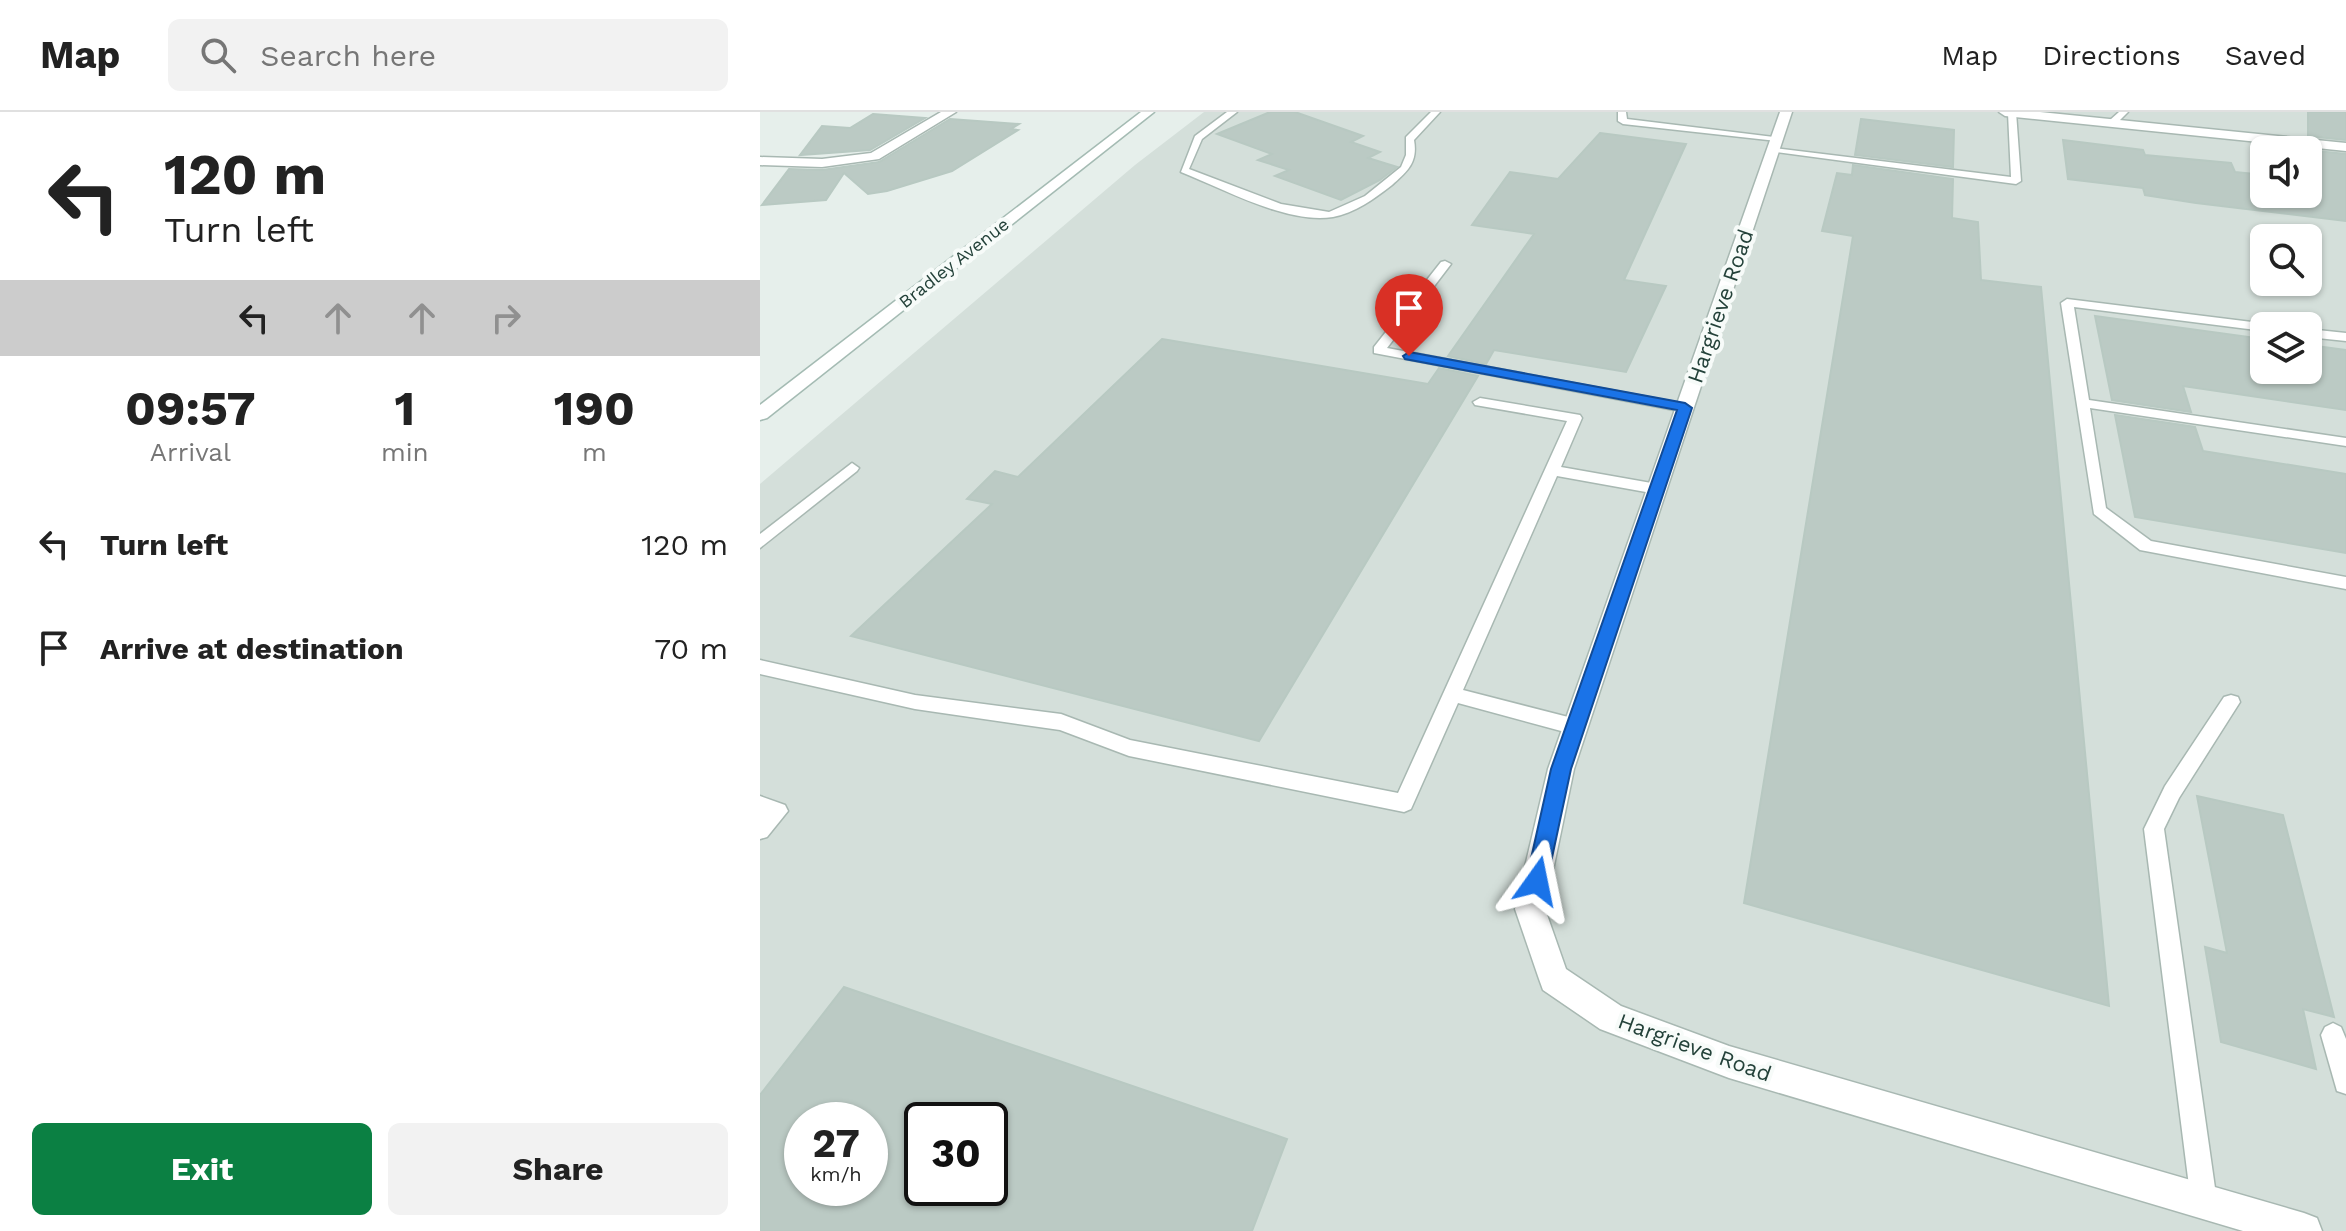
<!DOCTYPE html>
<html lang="en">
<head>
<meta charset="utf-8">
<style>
	body { margin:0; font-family:"Work Sans",sans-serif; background:#f2f2f2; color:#222; height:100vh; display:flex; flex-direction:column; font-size:30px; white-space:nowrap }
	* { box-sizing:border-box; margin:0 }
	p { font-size:26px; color:#767676 }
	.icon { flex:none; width:44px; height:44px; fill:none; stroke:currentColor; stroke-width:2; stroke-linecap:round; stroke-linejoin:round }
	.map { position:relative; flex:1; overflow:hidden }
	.drawer { display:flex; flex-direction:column; background:#fff; width:760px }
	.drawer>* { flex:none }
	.banner { background:#fff; color:#222; overflow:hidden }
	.buttons { position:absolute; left:1490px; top:24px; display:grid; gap:16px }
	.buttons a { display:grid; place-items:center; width:72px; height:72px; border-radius:12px; background:#fff; box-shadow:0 2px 6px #0004; font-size:40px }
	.speed { position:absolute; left:24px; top:990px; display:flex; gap:16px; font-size:40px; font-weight:700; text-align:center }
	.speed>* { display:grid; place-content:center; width:104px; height:104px; border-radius:50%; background:#fff; box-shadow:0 2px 6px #0004; line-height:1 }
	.speed small { font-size:20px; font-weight:400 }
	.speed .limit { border:4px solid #111; border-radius:12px; background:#fff; color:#111 }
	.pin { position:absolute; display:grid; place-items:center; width:68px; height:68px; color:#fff; margin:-82px -34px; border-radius:50% 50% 50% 0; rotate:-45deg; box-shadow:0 0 8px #0007 }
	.pin .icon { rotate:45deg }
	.me { position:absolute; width:88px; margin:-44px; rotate:12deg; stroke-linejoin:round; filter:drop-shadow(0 0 6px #0008) }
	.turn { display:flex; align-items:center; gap:28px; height:168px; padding:0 32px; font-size:36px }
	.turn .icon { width:104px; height:104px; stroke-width:2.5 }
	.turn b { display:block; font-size:56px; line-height:68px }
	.lanes { display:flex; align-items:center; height:76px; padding:0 32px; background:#0003; justify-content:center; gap:40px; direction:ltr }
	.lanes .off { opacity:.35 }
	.eta { display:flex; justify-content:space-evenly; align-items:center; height:136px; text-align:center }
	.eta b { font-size:48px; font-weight:700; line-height:56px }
	.button { display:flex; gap:16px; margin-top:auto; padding:16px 32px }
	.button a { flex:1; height:92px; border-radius:12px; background:#0b8043; color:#fff; font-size:32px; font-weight:700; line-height:92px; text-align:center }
	.button a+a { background:#f2f2f2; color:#222 }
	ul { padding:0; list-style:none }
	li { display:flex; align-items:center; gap:24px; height:104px; padding:0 32px }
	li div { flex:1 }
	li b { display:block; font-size:30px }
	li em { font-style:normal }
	header { display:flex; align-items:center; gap:48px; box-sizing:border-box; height:112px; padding:0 40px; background:#fff; border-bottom:2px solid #e0e0e0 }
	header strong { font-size:38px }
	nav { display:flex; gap:44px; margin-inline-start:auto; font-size:28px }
	.search { width:560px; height:72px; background:#f2f2f2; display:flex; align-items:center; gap:20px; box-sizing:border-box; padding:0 28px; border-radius:12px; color:#767676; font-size:30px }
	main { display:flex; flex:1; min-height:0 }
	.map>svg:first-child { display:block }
</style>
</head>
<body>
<header>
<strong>Map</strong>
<div class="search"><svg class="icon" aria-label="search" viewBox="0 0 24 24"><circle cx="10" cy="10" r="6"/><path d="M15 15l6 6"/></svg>Search here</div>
<nav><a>Map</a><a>Directions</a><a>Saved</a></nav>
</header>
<main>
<section class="drawer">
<div class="banner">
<div class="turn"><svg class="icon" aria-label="left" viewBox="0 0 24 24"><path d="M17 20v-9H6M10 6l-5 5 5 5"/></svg><div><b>120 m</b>Turn left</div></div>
<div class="lanes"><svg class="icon" aria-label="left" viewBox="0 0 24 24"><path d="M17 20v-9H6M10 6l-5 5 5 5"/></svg><svg class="icon off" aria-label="ahead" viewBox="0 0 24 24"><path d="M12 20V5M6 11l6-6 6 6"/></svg><svg class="icon off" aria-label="ahead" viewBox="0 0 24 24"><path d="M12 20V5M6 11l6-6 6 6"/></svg><svg class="icon off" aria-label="right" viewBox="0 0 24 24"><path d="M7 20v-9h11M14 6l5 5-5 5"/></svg></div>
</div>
<div class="eta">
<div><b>09:57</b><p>Arrival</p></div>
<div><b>1</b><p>min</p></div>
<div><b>190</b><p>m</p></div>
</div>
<ul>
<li><svg class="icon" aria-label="left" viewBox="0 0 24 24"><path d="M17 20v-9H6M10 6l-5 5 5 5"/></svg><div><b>Turn left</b></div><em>120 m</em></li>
<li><svg class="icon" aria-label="arrive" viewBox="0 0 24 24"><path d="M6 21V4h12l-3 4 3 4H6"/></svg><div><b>Arrive at destination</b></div><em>70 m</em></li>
</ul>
<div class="button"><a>Exit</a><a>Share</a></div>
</section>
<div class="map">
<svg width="1586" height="1119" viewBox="0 0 1586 1119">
	<rect width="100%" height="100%" fill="#e6efeb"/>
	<path fill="#d4dfda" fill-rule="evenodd" d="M444,0H1586V1119H0V372L375,53ZM1504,38H1548V82H1504ZM1504,126H1548V170H1504ZM1504,214H1548V258H1504ZM42,1008H110V1076H42ZM162,1008H230V1076H162Z"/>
	<g fill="#bbcac4" stroke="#b8c9c2" stroke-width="2" fill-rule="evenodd">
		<path d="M510,0H535L603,24L591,30L620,40L608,46L637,55L620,68L581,88L515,64L529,58L498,48L512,42L457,22Z"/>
		<path d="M1548,0H1586V28L1548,24Z"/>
		<path d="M113,2L165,6L110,38L40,43L62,14L90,16Z"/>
		<path d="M190,7L259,12L251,17L258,18L192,59L127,79L108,82L84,61L66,88L2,93L29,57L62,58L119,50Z"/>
		<path d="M1101,7L1194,18L1193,55L1095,43Z"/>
		<path d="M840,21L926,32L864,168L906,174L866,260L734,238L726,252L688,244L774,122L712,113L750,60L798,67Z"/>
		<path d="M1303,28L1383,38L1385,43L1471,51L1475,60L1504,63V82H1548V38L1586,42V109L1436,91L1385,83L1383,76L1308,67Z"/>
		<path d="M1093,53L1193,67L1192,106L1218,110L1221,168L1281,175L1349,894L984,791L1093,124L1062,119L1077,61L1092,63Z"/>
		<path d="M1335,204L1504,227V258H1548V233L1586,238V298L1423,274L1431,300L1352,288Z"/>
		<path d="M402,227L668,272L679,256L718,264L499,629L91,524L232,392L207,387L235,359L258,365Z"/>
		<path d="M1355,303L1435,315L1443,339L1586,362V441L1375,405Z"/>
		<path d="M1437,684L1523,703L1574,905L1543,897L1556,957L1461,930L1445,835L1467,841Z"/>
		<path d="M84,875L527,1027L492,1119H0V983ZM42,1008H110V1076H42ZM162,1008H230V1076H162Z"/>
	</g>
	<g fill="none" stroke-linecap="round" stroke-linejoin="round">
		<g stroke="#a8b8b2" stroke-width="3">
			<g id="service">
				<path d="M467,0H477L442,27L429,57L521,92L569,100L605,84L641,55L646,43V25L671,0H680L654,28C658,50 648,59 632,73C614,87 595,101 573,105C528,113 462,76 421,60L435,24Z"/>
				<path d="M858,0H866L867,7L1022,26L1017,29L863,12L858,9Z"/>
				<path d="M1256,0L1261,69L1256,72L1008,39L1013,36L1251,65L1248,1Z"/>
				<path d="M1359,0H1368L1356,12H1350V8Z"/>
				<path d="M685,149L691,152L627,236L925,292L932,296L925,300L614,241V235L681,150Z"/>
				<path d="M1307,187L1508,212L1504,214V219L1314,195L1329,288L1586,326V334L1330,296L1346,396L1391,429L1586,465V477L1380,438L1334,402L1301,191Z"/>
				<path d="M1548,217L1586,221V229L1548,225Z"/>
				<path d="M720,286L820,303L822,306L801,355L897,372L905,377L897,382L797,364L703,578L816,607L823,609L825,615L823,621L816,623L698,591L651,697L644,700L369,644L300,618L155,597L0,562V548L155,583L301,602L370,628L638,681L807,309L715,293L713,290Z"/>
				<path d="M92,351L99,356L97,359L0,436V422Z"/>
				<path d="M1471,583L1478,585L1480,590L1419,686L1404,717L1457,1090L1453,1099L1444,1103L1435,1099L1431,1090L1384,717L1405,674L1464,585Z"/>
				<path d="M0,684L25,693L28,699L7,725L0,727Z"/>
				<path d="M1573,911L1581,915L1586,927V982L1577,979L1561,923L1565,915Z"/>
			</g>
		</g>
		<g stroke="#a8b8b2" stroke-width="3">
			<g id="minor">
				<path d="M181,0H196L119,47L62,55L0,53V45L62,47L111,41Z"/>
				<path d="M1020,0H1032L814,657L785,797L806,857L861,894L969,934L1544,1101L1557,1106L1562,1119H1483L969,966L840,917L783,878L779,867L755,797L788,657Z"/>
			</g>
		</g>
		<g stroke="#a8b8b2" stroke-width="3">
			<path id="tertiary" d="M1239,0H1280L1586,31V39L1245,4Z"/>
		</g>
		<g stroke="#a4bbb3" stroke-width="3">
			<path id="secondary" d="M381,0H394L7,306L0,308V293Z"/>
		</g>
		<use href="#service" fill="#fff" fill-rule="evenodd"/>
		<use href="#minor" fill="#fff" fill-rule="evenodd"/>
		<use href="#tertiary" fill="#fff" fill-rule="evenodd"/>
		<use href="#secondary" fill="#fff" fill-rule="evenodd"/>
	</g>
	<path fill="#1a73e8" stroke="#114b97" stroke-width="2" d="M649,240L925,291L932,296L811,657L787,769L784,776L777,779L769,776L766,769L791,657L917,298L645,247L643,244Z"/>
	<g text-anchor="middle" stroke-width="8" stroke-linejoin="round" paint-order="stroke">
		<g font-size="18" fill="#24423a" stroke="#f7fbf9">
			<text transform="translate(194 151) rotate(-38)" y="6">Bradley Avenue</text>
		</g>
		<g font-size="22" fill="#24423a" stroke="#f7fbf9">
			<text transform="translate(960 194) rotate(-71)" y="8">Hargrieve Road</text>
			<text transform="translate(935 935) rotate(20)" y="8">Hargrieve Road</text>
		</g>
	</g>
</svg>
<div class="buttons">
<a><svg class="icon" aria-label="sound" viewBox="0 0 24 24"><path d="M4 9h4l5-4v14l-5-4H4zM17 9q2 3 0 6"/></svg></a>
<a><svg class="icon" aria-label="search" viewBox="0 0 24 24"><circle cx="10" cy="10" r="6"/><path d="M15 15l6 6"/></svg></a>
<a><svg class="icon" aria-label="layers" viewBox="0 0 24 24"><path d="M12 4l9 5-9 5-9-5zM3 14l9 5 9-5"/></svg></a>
</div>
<div class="speed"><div>27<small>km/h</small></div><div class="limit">30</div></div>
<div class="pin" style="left:649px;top:244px;background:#d93025"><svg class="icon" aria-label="arrive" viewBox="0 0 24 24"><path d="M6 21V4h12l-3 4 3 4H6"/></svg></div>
<svg class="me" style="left:777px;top:769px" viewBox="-20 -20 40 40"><path d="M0-17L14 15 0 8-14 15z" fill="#1a73e8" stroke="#fff" stroke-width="4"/></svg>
</div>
</main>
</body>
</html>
